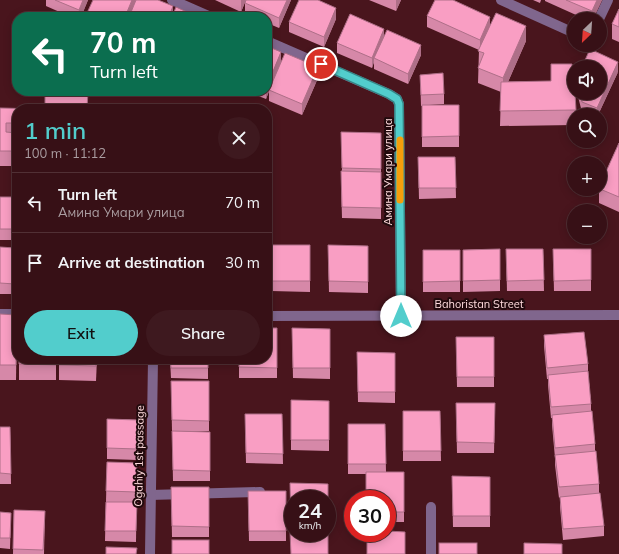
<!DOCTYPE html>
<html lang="en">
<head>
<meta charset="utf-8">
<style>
	body { margin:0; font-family:Mulish,sans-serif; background:#3e191f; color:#f1f3f6; height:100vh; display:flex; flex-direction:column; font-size:15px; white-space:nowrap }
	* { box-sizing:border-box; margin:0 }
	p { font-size:13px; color:#aa9da1 }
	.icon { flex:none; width:22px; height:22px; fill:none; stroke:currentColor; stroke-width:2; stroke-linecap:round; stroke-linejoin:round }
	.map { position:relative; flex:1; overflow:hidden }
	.sheet { position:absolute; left:12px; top:104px; width:260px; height:260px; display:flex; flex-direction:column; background:#371016; border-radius:16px; box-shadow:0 2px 10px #0003,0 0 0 1px #513035 }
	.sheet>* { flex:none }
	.guide { position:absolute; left:12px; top:12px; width:260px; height:84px; border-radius:16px; box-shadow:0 2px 10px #0003,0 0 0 1px #513035; background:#0b6e4f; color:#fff; overflow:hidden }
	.needle { width:26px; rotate:205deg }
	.tools { position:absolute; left:567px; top:12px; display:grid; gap:8px }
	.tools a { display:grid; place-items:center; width:40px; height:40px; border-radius:50%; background:#371016; box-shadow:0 2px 10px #0003,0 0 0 1px #513035; font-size:20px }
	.speed { position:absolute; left:284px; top:490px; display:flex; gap:8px; font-size:20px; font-weight:700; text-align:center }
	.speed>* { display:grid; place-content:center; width:52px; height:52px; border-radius:50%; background:#371016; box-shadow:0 2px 10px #0003,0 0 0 1px #513035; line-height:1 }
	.speed small { font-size:10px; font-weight:400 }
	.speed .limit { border:6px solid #d22; background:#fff; color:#111 }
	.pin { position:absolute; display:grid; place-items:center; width:34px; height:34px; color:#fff; margin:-17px; border:2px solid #fff; border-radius:50%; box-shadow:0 1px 4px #0007 }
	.me { position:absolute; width:44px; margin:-22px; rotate:0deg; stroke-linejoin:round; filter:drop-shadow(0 0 3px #0008) }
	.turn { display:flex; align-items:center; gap:14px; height:84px; padding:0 12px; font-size:18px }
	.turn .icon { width:52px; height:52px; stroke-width:2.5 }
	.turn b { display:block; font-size:28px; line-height:34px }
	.round { display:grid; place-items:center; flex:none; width:42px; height:42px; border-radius:21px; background:#3e191f }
	.head { display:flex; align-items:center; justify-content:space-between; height:68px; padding:0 12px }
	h1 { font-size:24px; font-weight:600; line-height:30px; color:#52cdcc }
	.action { display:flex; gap:8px; margin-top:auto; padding:8px 12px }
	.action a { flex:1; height:46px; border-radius:24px; background:#52cdcc; color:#111; font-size:16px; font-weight:600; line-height:46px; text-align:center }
	.action a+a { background:#3e191f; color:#f1f3f6 }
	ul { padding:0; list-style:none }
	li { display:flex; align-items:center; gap:12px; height:60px; padding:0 12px; border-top:1px solid #513035 }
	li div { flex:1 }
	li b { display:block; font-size:15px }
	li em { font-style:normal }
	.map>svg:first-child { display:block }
</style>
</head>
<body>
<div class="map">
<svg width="619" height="554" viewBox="0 0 619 554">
	<rect width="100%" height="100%" fill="#49151d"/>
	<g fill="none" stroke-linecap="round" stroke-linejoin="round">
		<g stroke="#80668d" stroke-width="10">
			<path d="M172,0L211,17"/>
			<path d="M501,0L574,33"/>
			<path d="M599,19L608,0"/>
			<path d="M267,41L389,94L397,99L399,104L401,316"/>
			<path d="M0,314H17"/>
			<path d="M267,316L619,315"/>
			<path d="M150,495L260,492"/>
			<path d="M150,554L153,359"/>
			<path d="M431,554V507"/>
		</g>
	</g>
	<g fill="#d688a8" fill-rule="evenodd">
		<path d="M46,0H88L81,17H71L46,6Z"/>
		<path d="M136,0V1L173,14L129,17H87V13Z"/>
		<path d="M215,0H246L241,12Z"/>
		<path d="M291,0L279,28L267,23V17H253L245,13V3Z"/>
		<path d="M369,0H401L396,11Z"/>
		<path d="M533,0H541L540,3Z"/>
		<path d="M545,0H602L593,19H585L545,1Z"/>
		<path d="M619,9V42L612,39V24Z"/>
		<path d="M427,16L490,24L526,41L508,82L551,81V64L576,110V115H574V125L500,126L501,92L478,83L479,50L427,27Z"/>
		<path d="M336,19L324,47L289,32V22Z"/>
		<path d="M384,37L421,55L408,84L374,69V62L372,68L337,53V43Z"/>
		<path d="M281,61L318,78L302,115L269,101V91L266,99L246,91H267Z"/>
		<path d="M618,72L598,115H589L582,112L577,93H600Z"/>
		<path d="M420,75L444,94V104L429,105H459V147H422V106H421Z"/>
		<path d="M0,108L17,109V166H0Z"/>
		<path d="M341,132L381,133V219L342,218L341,182L342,171Z"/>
		<path d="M619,143V212L599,203V189H600V185Z"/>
		<path d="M418,157H455L456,198L419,199Z"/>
		<rect x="267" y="162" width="3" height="47"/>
		<rect x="0" y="197" width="17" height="43"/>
		<path d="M270,245H310V292L271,291Z"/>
		<path d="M328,245L368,246V293L329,292Z"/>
		<path d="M0,247L15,248V294H0Z"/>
		<path d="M16,247H17V294Z"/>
		<path d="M500,249V291L463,292V250Z"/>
		<path d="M506,249H543L544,291H507Z"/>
		<path d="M553,249H591V291H554Z"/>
		<rect x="423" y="250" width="37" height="42"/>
		<path d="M0,314L17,315L16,380H0Z"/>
		<path d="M277,328V378H239V359Z"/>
		<path d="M292,328L330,329V379L293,378Z"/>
		<path d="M544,335L588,364V371L591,404V411L595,444V451L599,484V493L604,526V536L563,540L560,507V497L559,498L555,465V458L552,425V418H551L548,385V379H547L544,346Z"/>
		<path d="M456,337H494V387H457Z"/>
		<path d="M357,352L395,353V403L358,402Z"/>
		<rect x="19" y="359" width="37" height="21"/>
		<path d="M59,359H97L96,381L59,380Z"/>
		<path d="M108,359H139V363L108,362Z"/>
		<path d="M170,359H208V379L171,378Z"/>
		<path d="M171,381H209V431H172Z"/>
		<path d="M291,400L329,401V451L291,450Z"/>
		<path d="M456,403H495L494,453H457Z"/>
		<path d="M403,411H440L441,461H403Z"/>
		<path d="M245,414H282L283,464L246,463Z"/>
		<path d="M107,419L138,420L137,460L107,459Z"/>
		<path d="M348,424H385L386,472H404V522H387V499L366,474H348Z"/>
		<path d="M0,427H10L11,484H0Z"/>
		<path d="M172,431L210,432V481H173Z"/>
		<path d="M107,462L137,463L136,542L105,541Z"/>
		<path d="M452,476L490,477V527H453Z"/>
		<path d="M290,483L328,484V554L291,532ZM293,499H327V533H293Z"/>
		<path d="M171,487H209V537H172Z"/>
		<path d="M248,491H286V541H249Z"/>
		<path d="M14,510L45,511L44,554H13Z"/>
		<path d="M0,512L11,513L10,549L0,548Z"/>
	</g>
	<g fill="#ae6f88">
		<path d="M83,0H88L81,17H79V10Z"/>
		<path d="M132,0H136V1L129,17H125Z"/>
		<path d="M241,0H246L241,12Z"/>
		<path d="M287,0H291L279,28V18Z"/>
		<path d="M396,0H401L396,11Z"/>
		<path d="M597,0H602L593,19H592V11Z"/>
		<path d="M173,6V17H169Z"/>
		<path d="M336,8V19L324,47V37Z"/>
		<path d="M490,17V27L480,50V40Z"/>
		<path d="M526,26V41L503,93V78Z"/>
		<path d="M384,29V40L374,58V62L372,68V58Z"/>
		<path d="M421,45V55L408,84V74Z"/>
		<path d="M281,52V62L266,99V91H267V86Z"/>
		<path d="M618,62V72L598,115H597V108Z"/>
		<path d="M318,67V78L302,115V104Z"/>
	</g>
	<g fill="#f99ec3" stroke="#ae6f88">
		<path d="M55,0H83L79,10Z"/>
		<path d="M93,0H132L125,17H95L87,13Z"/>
		<path d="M136,0H158L173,6L169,17H129Z"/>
		<path d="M246,0H287L279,18L245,3Z"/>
		<path d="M299,0H318L336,8L324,37L289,22Z"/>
		<path d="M435,0H453L490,17L480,40L427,16Z"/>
		<path d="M566,0H597L592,11Z"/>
		<path d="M176,7L198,17H172Z"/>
		<path d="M619,9V27L612,24Z"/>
		<path d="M496,13L526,26L503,78L478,68L484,53L478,51Z"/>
		<path d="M350,14L384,29L372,58L337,43Z"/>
		<path d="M387,30L421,45L408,74L374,58Z"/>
		<path d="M267,46L281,52L267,86Z"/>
		<path d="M590,49L618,62L597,108L582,102L580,93H600V67H582Z"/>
		<path d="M285,53L318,67L302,104L269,90Z"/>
		<path d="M551,64H572L574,93H575L576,110L500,111L501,82L551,81Z"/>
		<path d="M443,73L444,94L421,95L420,75Z"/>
		<path d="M45,91H88L87,109H45Z"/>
		<path d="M422,105H459V136L422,137Z"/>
		<path d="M0,108L40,109H17V123H6V132L17,133V151H0Z"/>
		<path d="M341,132L381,133V169L342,168Z"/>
		<path d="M619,143V197L600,189V185Z"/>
		<path d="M418,157H455L456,188H419Z"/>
		<rect x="267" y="162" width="3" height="36"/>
		<path d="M341,171L381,172V208L342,207Z"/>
		<rect x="0" y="197" width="17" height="32"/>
		<path d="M270,245H310V281H271Z"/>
		<path d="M328,245L368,246V282L329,281Z"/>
		<path d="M0,247L15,248V284L0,283Z"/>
		<path d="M16,247H17V283Z"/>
		<path d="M500,249V280L463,281V250Z"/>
		<path d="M506,249H543L544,280L507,281Z"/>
		<path d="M553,249H591V280L554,281Z"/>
		<path d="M423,250H460V281L423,282Z"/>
		<path d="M0,314L17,315L16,365H0Z"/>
		<path d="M267,328H277V368L239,367V359H267Z"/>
		<path d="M292,328L330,329V368H293Z"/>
		<path d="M584,332L588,364L547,368L544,335Z"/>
		<path d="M456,337H494V377H457Z"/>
		<path d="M357,352L395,353V392H358Z"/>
		<path d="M19,359H56V365L19,364Z"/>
		<path d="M59,359H96V366L59,365Z"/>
		<path d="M170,359H208V368H171Z"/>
		<path d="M588,371L591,404L551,407L548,375Z"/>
		<path d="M171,381H209V421L172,420Z"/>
		<path d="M291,400L329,401V440H291Z"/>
		<path d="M456,403H495L494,443L457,442Z"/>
		<path d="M403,411H440L441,451H403Z"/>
		<path d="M592,411L595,444L555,448L552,415Z"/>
		<path d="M245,414H282L283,454L246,453Z"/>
		<path d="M107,419L138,420L137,449L107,448Z"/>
		<path d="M348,424H385L386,464H348Z"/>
		<path d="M0,427H10L11,474L0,473Z"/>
		<path d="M172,431L210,432V471L173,470Z"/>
		<path d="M596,451L599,484L559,487L555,455Z"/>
		<path d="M107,462L137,463V492L106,491Z"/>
		<path d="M366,472H404V512H387V499H366Z"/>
		<path d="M452,476L490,477V516H453Z"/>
		<path d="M290,483L328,484V523H327V499H293V523H291Z"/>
		<path d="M171,487H209V527L172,526Z"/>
		<path d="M248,491H286V531H249Z"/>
		<path d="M600,493L604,526L563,529L560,497Z"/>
		<path d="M106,502H137L136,531H105Z"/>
		<path d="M14,510L45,511L43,550L13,549Z"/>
		<path d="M0,512L11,513L10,538H0Z"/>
		<path d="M387,531L405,532V554H367V533H387Z"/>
		<path d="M290,532H293V533H327V532H328V554H291Z"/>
		<rect x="172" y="540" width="37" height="14"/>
		<rect x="439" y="543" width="38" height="11"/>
		<path d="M524,543L562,544V554H524Z"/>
		<path d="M106,547L137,548L136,554H106Z"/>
	</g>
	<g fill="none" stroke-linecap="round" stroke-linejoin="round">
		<g stroke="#358585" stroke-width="10">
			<path id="route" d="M321,64L389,94L397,99L399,104L401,316"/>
		</g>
		<use href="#route" stroke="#52cdcc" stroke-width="7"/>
		<path stroke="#f59e0b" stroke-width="7" d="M400,140V200"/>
	</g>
	<g text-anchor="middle" stroke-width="4" stroke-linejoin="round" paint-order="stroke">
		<g font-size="11" fill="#ffdbdd" stroke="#210a0d">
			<text transform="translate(388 172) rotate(-90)" y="4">Амина Умари улица</text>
			<text x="479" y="308">Bahoristan Street</text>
			<text transform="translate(139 456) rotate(-89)" y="4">Ogahiy 1st passage</text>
		</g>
	</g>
</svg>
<div class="tools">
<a><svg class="needle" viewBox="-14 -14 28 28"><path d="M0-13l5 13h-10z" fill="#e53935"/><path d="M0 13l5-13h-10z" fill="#aa9da1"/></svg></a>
<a><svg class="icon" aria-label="sound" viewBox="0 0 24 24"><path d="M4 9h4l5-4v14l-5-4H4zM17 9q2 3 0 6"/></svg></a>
<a><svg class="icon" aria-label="search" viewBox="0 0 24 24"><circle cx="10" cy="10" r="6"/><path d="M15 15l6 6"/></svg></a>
<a>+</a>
<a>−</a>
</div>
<div class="speed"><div>24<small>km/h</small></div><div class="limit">30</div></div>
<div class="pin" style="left:321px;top:64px;background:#d93025"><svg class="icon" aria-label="arrive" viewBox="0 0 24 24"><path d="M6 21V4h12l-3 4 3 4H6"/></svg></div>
<svg class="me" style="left:401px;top:316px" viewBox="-20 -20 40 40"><circle r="19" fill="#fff"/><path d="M0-13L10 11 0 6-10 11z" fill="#52cdcc"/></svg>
<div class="guide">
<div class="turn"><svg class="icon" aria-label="left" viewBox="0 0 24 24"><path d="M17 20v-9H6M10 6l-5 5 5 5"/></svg><div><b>70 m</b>Turn left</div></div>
</div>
<section class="sheet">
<div class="head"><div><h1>1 min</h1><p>100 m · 11:12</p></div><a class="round"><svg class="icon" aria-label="close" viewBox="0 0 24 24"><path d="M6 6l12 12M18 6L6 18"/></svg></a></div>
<ul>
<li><svg class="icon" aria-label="left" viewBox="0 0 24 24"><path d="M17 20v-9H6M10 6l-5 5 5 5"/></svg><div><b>Turn left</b><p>Амина Умари улица</p></div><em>70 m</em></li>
<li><svg class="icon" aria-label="arrive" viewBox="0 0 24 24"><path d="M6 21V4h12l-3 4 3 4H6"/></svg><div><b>Arrive at destination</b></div><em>30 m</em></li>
</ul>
<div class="action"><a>Exit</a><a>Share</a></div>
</section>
</div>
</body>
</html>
